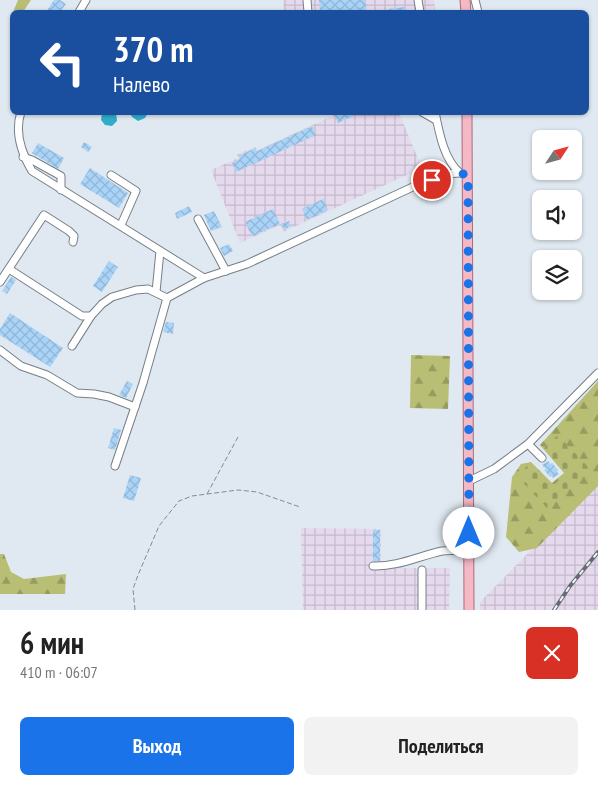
<!DOCTYPE html>
<html lang="ru">
<head>
<meta charset="utf-8">
<style>
	body { margin:0; font-family:"PT Sans Narrow",sans-serif; background:#f2f2f2; color:#222; height:100vh; display:flex; flex-direction:column; font-size:19px; white-space:nowrap }
	* { box-sizing:border-box; margin:0 }
	p { font-size:16px; color:#767676 }
	.icon { flex:none; width:28px; height:28px; fill:none; stroke:currentColor; stroke-width:2; stroke-linecap:round; stroke-linejoin:round }
	.map { position:relative; height:610px; overflow:hidden }
	.sheet { display:flex; flex-direction:column; background:#fff; flex:1 }
	.sheet>* { flex:none }
	.banner { position:absolute; left:10px; top:10px; width:579px; height:105px; border-radius:8px; box-shadow:0 1px 4px #0004; background:#1a4fa0; color:#fff; overflow:hidden }
	.needle { width:32px; rotate:54deg }
	.tools { position:absolute; left:532px; top:130px; display:grid; gap:10px }
	.tools a { display:grid; place-items:center; width:50px; height:50px; border-radius:8px; background:#fff; box-shadow:0 1px 4px #0004; font-size:25px }
	.pin { position:absolute; display:grid; place-items:center; width:42px; height:42px; color:#fff; margin:-21px; border:2px solid #fff; border-radius:50%; box-shadow:0 1px 5px #0007 }
	.me { position:absolute; width:55px; margin:-28px; rotate:0deg; stroke-linejoin:round; filter:drop-shadow(0 0 4px #0008) }
	.turn { display:flex; align-items:center; gap:18px; height:105px; padding:0 20px; font-size:22px }
	.turn .icon { width:65px; height:65px; stroke-width:2.5 }
	.turn b { display:block; font-size:35px; line-height:42px }
	.round { display:grid; place-items:center; flex:none; width:52px; height:52px; border-radius:8px; background:#f2f2f2 }
	.overview { display:flex; align-items:center; justify-content:space-between; height:85px; padding:0 20px }
	h1 { font-size:30px; font-weight:600; line-height:38px }
	.primary-button { display:flex; gap:10px; margin-top:auto; padding:10px 20px }
	.primary-button a { flex:1; height:58px; border-radius:8px; background:#1a73e8; color:#fff; font-size:20px; font-weight:600; line-height:58px; text-align:center }
	.primary-button a+a { background:#f2f2f2; color:#222 }
	.map>svg:first-child { display:block }
</style>
</head>
<body>
<div class="map">
<svg width="598" height="610" viewBox="0 0 598 610">
	<defs>
		<pattern id="industrial-grid" width="8" height="8" patternUnits="userSpaceOnUse" patternTransform="scale(1.25)"><rect width="8" height="8" fill="#e5d9ed"/><path d="M0 4h8M4 0v8" fill="none" stroke="#c5bbcc"/></pattern>
		<pattern id="forest-firs" width="22" height="20" patternUnits="userSpaceOnUse" patternTransform="scale(1.25)"><rect width="22" height="20" fill="#b8be73"/><path d="M5 1l3.5 6h-7zM16 11l3.5 6h-7z" fill="#969b5f"/></pattern>
		<pattern id="cemetery-stones" width="16" height="16" patternUnits="userSpaceOnUse" patternTransform="scale(1.25)"><rect width="16" height="16" fill="#b8be73"/><path d="M2 7V4a2 2 0 0 1 4 0v3zM10 15v-3a2 2 0 0 1 4 0v3z" fill="#969b5f"/></pattern>
		<pattern id="water-ripples" width="26" height="14" patternUnits="userSpaceOnUse" patternTransform="scale(1.25)"><rect width="26" height="14" fill="#2fadca"/><path d="M2 4q2-2 4 0t4 0M15 11q2-2 4 0t4 0" fill="none" stroke="#288da5"/></pattern>
		<pattern id="building-cross-hatch" width="8" height="8" patternUnits="userSpaceOnUse" patternTransform="scale(1.25)"><rect width="8" height="8" fill="#a9d4f8"/><path d="M0 0l8 8M0 8l8-8" fill="none" stroke="#92b6d5"/></pattern>
	</defs>
	<rect width="100%" height="100%" fill="#e0e9f1"/>
	<g fill="url(#industrial-grid)">
		<path d="M283,0H434L435,12H284Z"/>
		<path d="M334,112L357,113L358,114L399,113L422,168L283,232L280,225L240,243L211,170L238,158L237,154L256,147L258,150L334,115Z"/>
		<path d="M598,482V610H480V602Z"/>
		<path d="M301,528L381,529V568H450L449,610H303Z"/>
	</g>
	<g fill="url(#forest-firs)">
		<path d="M18,0H31L23,12H13Z"/>
		<path d="M411,355L450,356L448,409L410,408Z"/>
		<path d="M598,381V486L537,548L519,552L506,537L512,477L521,464L531,462L552,483L564,473L540,445Z"/>
		<path d="M0,554H4L11,572L24,579L66,574L65,594H0Z"/>
	</g>
	<path fill="url(#cemetery-stones)" d="M558,435L590,469L547,508L517,476L530,463L552,487L566,473L544,448Z"/>
	<g fill="url(#water-ripples)">
		<path d="M102,113H116L117,121L112,126L105,125L101,120Z"/>
		<path d="M130,113V112L148,113L145,118L138,121L132,117Z"/>
	</g>
	<g fill="url(#building-cross-hatch)">
		<path d="M54,0H60L66,4L60,12H46Z"/>
		<path d="M319,0H365L367,12H320Z"/>
		<path d="M404,7L405,12H390L389,9Z"/>
		<path d="M333,112H362L338,123Z"/>
		<path d="M312,126L316,135L236,172L232,163L240,159L239,156L255,148L257,151Z"/>
		<path d="M84,142L92,147L88,152L81,147Z"/>
		<path d="M38,143L64,158L58,169L32,153Z"/>
		<path d="M90,168L128,193L119,208L80,184Z"/>
		<path d="M323,199L328,210L307,220L302,209Z"/>
		<path d="M189,206L192,212L177,219L175,213Z"/>
		<path d="M273,209L280,224L252,236L245,222Z"/>
		<path d="M214,211L222,227L211,231L204,215Z"/>
		<path d="M289,221L291,226L284,230L281,224Z"/>
		<path d="M229,244L233,251L224,256L220,248Z"/>
		<path d="M109,261L118,267L102,292L93,286Z"/>
		<path d="M11,277L16,280L7,294L2,291Z"/>
		<path d="M10,313L63,348L50,367L0,335V329Z"/>
		<path d="M166,322L174,323L173,334L163,332Z"/>
		<path d="M127,381L133,384L126,398L119,395Z"/>
		<path d="M114,428L121,430L115,450L108,448Z"/>
		<path d="M548,461L551,464L552,463L558,470L557,472L559,474L553,478L552,476L550,477L544,470L546,469L542,465Z"/>
		<path d="M130,475L141,478L134,501L123,498Z"/>
		<rect x="373" y="530" width="7" height="31"/>
	</g>
	<g fill="none" stroke-linecap="round" stroke-linejoin="round">
		<g stroke="#777f86" stroke-width="9">
			<g id="minor">
				<path d="M307,0L308,12"/>
				<path d="M418,0L420,12"/>
				<path d="M475,0L478,12"/>
				<path d="M79,12L86,0"/>
				<path d="M21,112C14,133 22,154 32,171L204,278"/>
				<path d="M422,112L436,120"/>
				<path d="M435,112C439,132 444,160 460,173"/>
				<path d="M23,157L32,160L61,176V190"/>
				<path d="M111,175L136,191L121,225"/>
				<path d="M198,219L226,271"/>
				<path d="M9,269L82,316H91L102,304L112,297L136,290L148,289L167,298"/>
				<path d="M0,282L44,215L69,231L74,236L73,242"/>
				<path d="M156,292L160,251"/>
				<path d="M72,346L91,316"/>
				<path d="M0,350L21,366L47,375L77,393L94,394L109,397L135,407"/>
				<path d="M528,444L542,458"/>
				<path d="M115,466L143,383L167,298L204,278L247,264L417,185L447,174L459,173"/>
				<path d="M469,481L494,469L528,444L598,373"/>
				<path d="M373,566C397,567 419,556 442,551C450,550 460,551 469,551"/>
				<path d="M422,570V610"/>
			</g>
		</g>
		<g stroke="#ac6a7a" stroke-width="11">
			<g id="major">
				<path d="M465,0L466,12"/>
				<path d="M467,112L469,610"/>
			</g>
		</g>
		<g stroke="#848a8f" stroke-width="1" stroke-dasharray="5 2.5" stroke-linecap="butt">
			<path d="M207,494L238,437"/>
			<path d="M135,610L133,589L138,575L159,526L179,501L192,496L238,490L257,492L300,507"/>
		</g>
		<use href="#minor" stroke="#fff" stroke-width="7"/>
		<use href="#major" stroke="#f5b8c5" stroke-width="9"/>
		<g stroke="#666b70" stroke-width="4">
			<path id="rail" d="M554,610L570,586L598,552"/>
		</g>
		<use href="#rail" stroke="#edf6fe" stroke-width="2" stroke-dasharray="5.5" stroke-linecap="butt"/>
	</g>
	<g fill="none" stroke-linecap="round" stroke-linejoin="round">
		<path stroke="#1a73e8" stroke-width="9" stroke-dasharray="0 16.2" d="M432,180C445,175 454,171 468,175L469,533"/>
	</g>
</svg>
<div class="tools">
<a><svg class="needle" viewBox="-14 -14 28 28"><path d="M0-13l5 13h-10z" fill="#e53935"/><path d="M0 13l5-13h-10z" fill="#767676"/></svg></a>
<a><svg class="icon" aria-label="sound" viewBox="0 0 24 24"><path d="M4 9h4l5-4v14l-5-4H4zM17 9q2 3 0 6"/></svg></a>
<a><svg class="icon" aria-label="layers" viewBox="0 0 24 24"><path d="M12 4l9 5-9 5-9-5zM3 14l9 5 9-5"/></svg></a>
</div>
<div class="pin" style="left:432px;top:180px;background:#d93025"><svg class="icon" aria-label="arrive" viewBox="0 0 24 24"><path d="M6 21V4h12l-3 4 3 4H6"/></svg></div>
<svg class="me" style="left:469px;top:533px" viewBox="-20 -20 40 40"><circle r="19" fill="#fff"/><path d="M0-13L10 11 0 6-10 11z" fill="#1a73e8"/></svg>
<div class="banner">
<div class="turn"><svg class="icon" aria-label="left" viewBox="0 0 24 24"><path d="M17 20v-9H6M10 6l-5 5 5 5"/></svg><div><b>370 m</b>Налево</div></div>
</div>
</div>
<section class="sheet">
<div class="overview"><div><h1>6 мин</h1><p>410 m · 06:07</p></div><a class="round" style="background:#d93025;color:#fff"><svg class="icon" aria-label="close" viewBox="0 0 24 24"><path d="M6 6l12 12M18 6L6 18"/></svg></a></div>
<div class="primary-button"><a>Выход</a><a>Поделиться</a></div>
</section>
</body>
</html>
